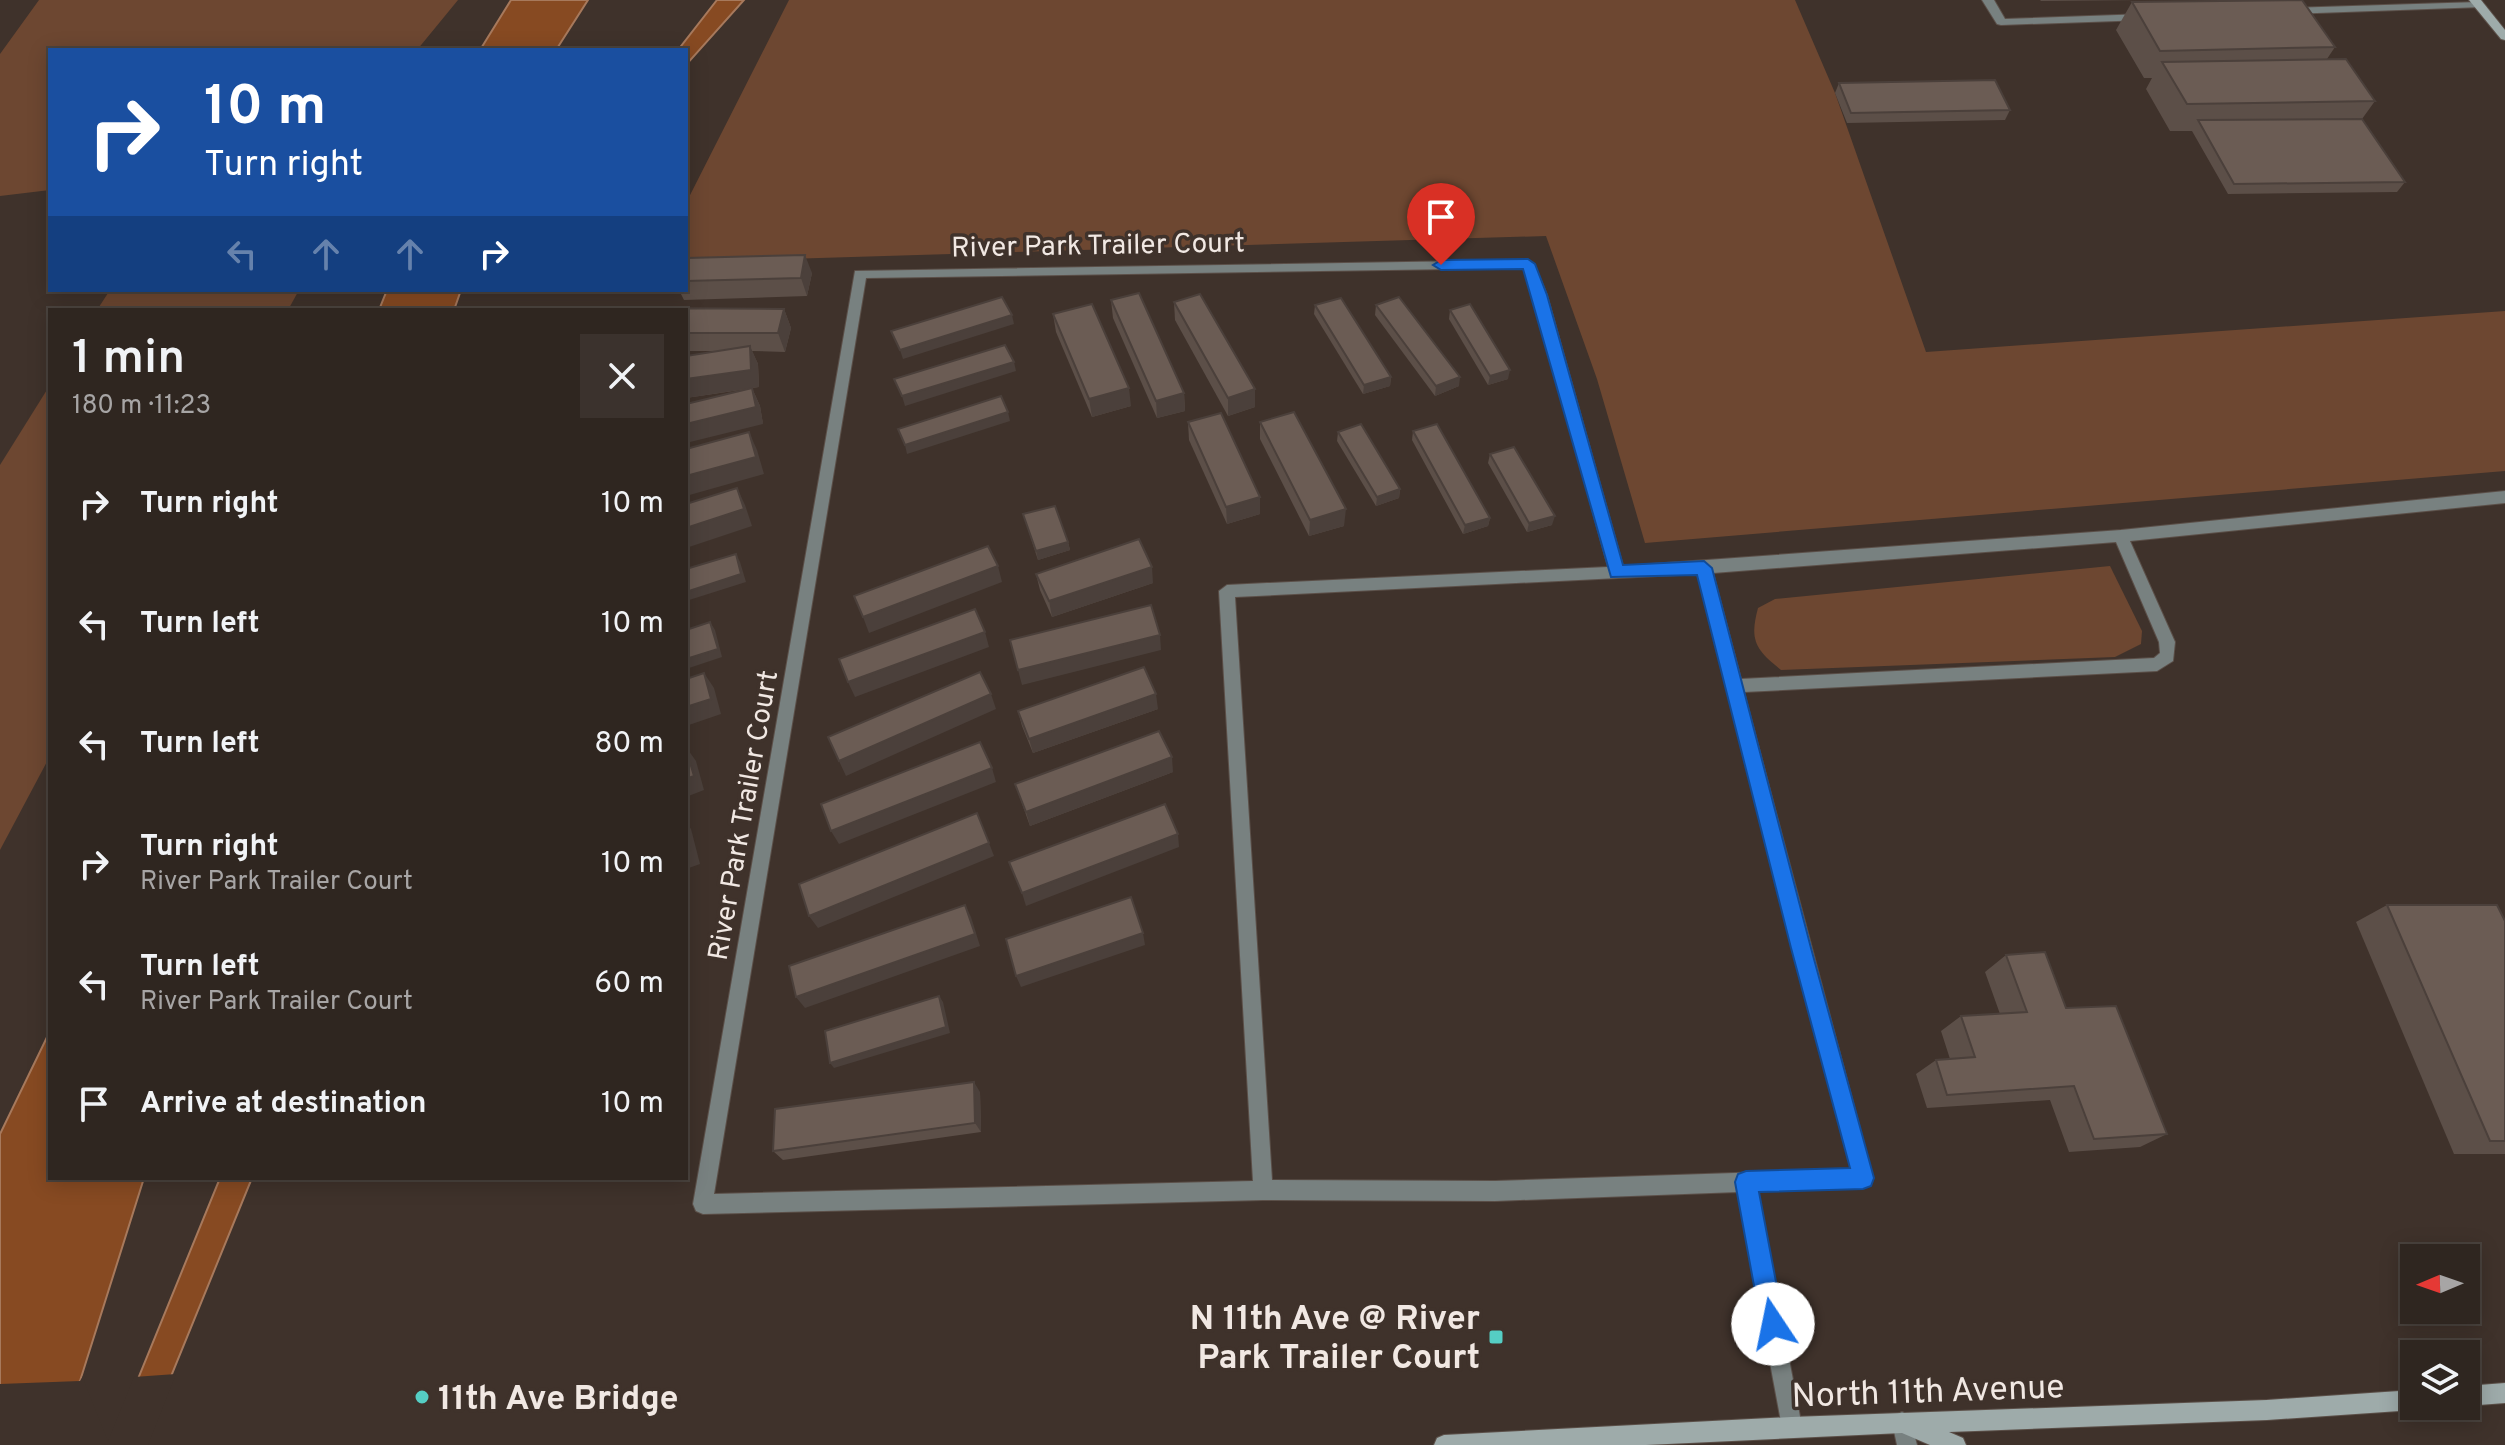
<!DOCTYPE html>
<html lang="en">
<head>
<meta charset="utf-8">
<style>
	body { margin:0; font-family:Overpass,sans-serif; background:#3b322d; color:#f1f3f6; height:100vh; display:flex; flex-direction:column; font-size:30px; white-space:nowrap }
	* { box-sizing:border-box; margin:0 }
	p { font-size:26px; color:#a7a5a5 }
	.icon { flex:none; width:44px; height:44px; fill:none; stroke:currentColor; stroke-width:2; stroke-linecap:round; stroke-linejoin:round }
	.map { position:relative; flex:1; overflow:hidden }
	.sheet { position:absolute; left:48px; top:308px; width:640px; height:872px; display:flex; flex-direction:column; background:#2f2620; border-radius:0px; box-shadow:0 4px 20px #0003,0 0 0 2px #4a433e }
	.sheet>* { flex:none }
	.banner { position:absolute; left:48px; top:48px; width:640px; height:244px; border-radius:0px; box-shadow:0 4px 20px #0003,0 0 0 2px #4a433e; background:#1a4fa0; color:#fff; overflow:hidden }
	.needle { width:52px; rotate:268deg }
	.tools { position:absolute; left:2400px; top:1244px; display:grid; gap:16px }
	.tools a { display:grid; place-items:center; width:80px; height:80px; border-radius:0px; background:#2f2620; box-shadow:0 4px 20px #0003,0 0 0 2px #4a433e; font-size:40px }
	.pin { position:absolute; display:grid; place-items:center; width:68px; height:68px; color:#fff; margin:-82px -34px; border-radius:50% 50% 50% 0; rotate:-45deg; box-shadow:0 0 8px #0007 }
	.pin .icon { rotate:45deg }
	.me { position:absolute; width:88px; margin:-44px; rotate:349deg; stroke-linejoin:round; filter:drop-shadow(0 0 6px #0008) }
	.turn { display:flex; align-items:center; gap:28px; height:168px; padding:0 24px; font-size:36px }
	.turn .icon { width:104px; height:104px; stroke-width:2.5 }
	.turn b { display:block; font-size:56px; line-height:68px }
	.lanes { display:flex; align-items:center; height:76px; padding:0 24px; background:#0003; justify-content:center; gap:40px; direction:ltr }
	.lanes .off { opacity:.35 }
	.round { display:grid; place-items:center; flex:none; width:84px; height:84px; border-radius:0px; background:#3b322d }
	.headline { display:flex; align-items:center; justify-content:space-between; height:136px; padding:0 24px }
	h1 { font-size:48px; font-weight:600; line-height:60px }
	ul { padding:0; list-style:none }
	li { display:flex; align-items:center; gap:24px; height:120px; padding:0 24px }
	li div { flex:1 }
	li b { display:block; font-size:30px }
	li em { font-style:normal }
	.map>svg:first-child { display:block }
</style>
</head>
<body>
<div class="map">
<svg width="2505" height="1445" viewBox="0 0 2505 1445">
	<rect width="100%" height="100%" fill="#3f322b"/>
	<g fill="#6d4731">
		<path d="M39,0H458L417,50H50V190L0,196V54Z"/>
		<path d="M789,0H1795L1835,93L1926,352L2505,311V471L1645,543L1597,379L1546,236L686,262V203Z"/>
		<path d="M110,290H299L288,310H97Z"/>
		<path d="M50,385V756L0,850V465Z"/>
		<path d="M2110,566L2142,631L2141,644L2115,657L1781,670C1756,650 1749,641 1758,608L1775,599Z"/>
	</g>
	<g fill="#874a22" stroke="#a7795c" stroke-width="2">
		<path d="M511,0H588L556,50H480Z"/>
		<path d="M717,0H744L686,65V50H678Z"/>
		<path d="M387,290H461L454,310H379Z"/>
		<path d="M50,1031V1178H144L80,1381L0,1445V1134Z"/>
		<path d="M220,1178H252L143,1445H111Z"/>
	</g>
	<path fill="#3f322b" d="M90,1364L84,1381L108,1441L134,1377L176,1374L148,1445H0V1384L80,1381Z"/>
	<g fill="none" stroke-linecap="round" stroke-linejoin="round">
		<g stroke="#5b4f48" stroke-width="2">
			<g id="lane">
				<path d="M1982,0H1994L2005,19L2146,14L2152,17L2146,20L2001,25L1997,24Z"/>
				<path d="M2479,2L2483,3V7L2289,14L2283,11L2289,8Z"/>
				<path d="M1902,1412L1909,1415L1917,1445H1897L1892,1422L1895,1415Z"/>
			</g>
		</g>
		<g stroke="#5b4f48" stroke-width="2">
			<path id="street" d="M1528,260L1534,264L1547,295L1623,566L2121,530L2505,491V503L2130,541L2175,642L2173,661L2157,671L1744,692L1873,1178L1870,1185L1863,1188L1757,1191L1802,1427L1799,1434L1792,1437L1785,1434L1782,1427L1738,1192L1495,1201L1263,1200L703,1214L696,1211L693,1204L855,271ZM1523,268L1533,295L1608,567L1227,585L1219,591L1253,1181L714,1194L866,278ZM2116,542L2159,642L2160,653L2154,658L1741,679L1713,573ZM1698,574L1851,1169L1495,1181L1272,1180L1235,597Z"/>
		</g>
		<g stroke="#5b4f48" stroke-width="2">
			<g id="secondary">
				<path d="M2469,0H2481L2505,30V40L2501,39Z"/>
				<path d="M2505,1383V1403L2466,1406H2465L2466,1386Z"/>
				<path d="M2414,1390V1406H2422L2414,1410L2267,1420L1949,1432L1963,1438L1966,1445H1930L1902,1433L1646,1445H1434L1437,1438L1444,1435L1792,1417L2267,1400Z"/>
			</g>
		</g>
		<use href="#lane" fill="#788180" fill-rule="evenodd"/>
		<use href="#street" fill="#788180" fill-rule="evenodd"/>
		<use href="#secondary" fill="#9eabaa" fill-rule="evenodd"/>
	</g>
	<g fill="#5c4f48">
		<path d="M2040,0H2143L2041,1Z"/>
		<path d="M2132,2L2335,47L2327,59L2375,101L2362,119L2405,182L2397,192L2228,194L2192,131H2170L2146,89L2152,78H2144L2116,30Z"/>
		<path d="M1839,83L2010,110L2005,120L1847,123L1835,93Z"/>
		<path d="M686,258L812,273L807,296L684,300L679,290H686Z"/>
		<path d="M1111,300L1184,393L1185,411L1157,418L1113,318Z"/>
		<path d="M1174,302L1255,389V407L1228,416L1175,320Z"/>
		<path d="M1315,305L1391,377L1390,386L1363,394L1314,314Z"/>
		<path d="M1376,305L1459,386L1435,396L1375,315Z"/>
		<path d="M784,309L791,328L785,352L752,351L758,364L759,387L752,388L760,406L763,424L747,389L686,398V356L717,351H686V310Z"/>
		<path d="M1450,310L1508,379L1488,385L1449,319Z"/>
		<path d="M1053,314L1131,406L1092,417L1056,332Z"/>
		<path d="M1188,422L1260,514L1227,524L1189,440Z"/>
		<path d="M1260,422L1344,526L1309,536L1260,439Z"/>
		<path d="M1413,431L1490,518L1488,526L1463,534L1412,440Z"/>
		<path d="M1338,432L1400,489L1399,498L1376,506L1337,441Z"/>
		<path d="M1490,454L1552,525L1527,532L1488,463Z"/>
		<path d="M1023,514L1068,542L1070,550L1038,560Z"/>
		<path d="M1036,574L1153,583L1052,617L1040,590Z"/>
		<path d="M1158,709L1033,753L1022,726L1018,711Z"/>
		<path d="M1173,772L1030,826L1015,784Z"/>
		<path d="M2387,905L2505,921V1154H2454L2356,922Z"/>
		<path d="M2006,955L2066,1008L2167,1134L2140,1147L2069,1152L2050,1100L1927,1108L1916,1074L1936,1060L1950,1059L1941,1031L1961,1016L2000,1014L1985,972Z"/>
		<path d="M980,1092L981,1132L783,1160L773,1151Z"/>
	</g>
	<g fill="#4b403b">
		<path d="M805,255L812,273L807,296L801,278Z"/>
		<path d="M784,309L791,328L785,352L778,333Z"/>
		<path d="M1012,315L1014,324L903,359L900,350Z"/>
		<path d="M750,346L758,364L759,387L752,388L760,406L763,424L686,443V424L752,388L686,398V379Z"/>
		<path d="M1014,362L1016,371L905,406L902,396Z"/>
		<path d="M1510,370L1508,379L1488,385L1490,376Z"/>
		<path d="M1391,377L1390,386L1363,394L1364,385Z"/>
		<path d="M1460,377L1459,386L1435,396L1436,386Z"/>
		<path d="M1129,388L1131,406L1092,417L1089,399Z"/>
		<path d="M1255,389V407L1228,416V398Z"/>
		<path d="M1184,393L1185,411L1157,418L1156,401Z"/>
		<path d="M1008,412L1010,421L907,454L905,445Z"/>
		<path d="M749,432L757,450L764,474L686,496V476Z"/>
		<path d="M737,488L745,505L752,526L686,548V528Z"/>
		<path d="M1400,489L1399,498L1376,506L1377,497Z"/>
		<path d="M1260,497V514L1227,524L1226,507Z"/>
		<path d="M1346,509L1344,526L1309,536L1310,520Z"/>
		<path d="M1555,516L1552,525L1527,532L1529,523Z"/>
		<path d="M1490,518L1488,526L1463,534L1465,525Z"/>
		<path d="M1068,542L1070,550L1038,560L1036,551Z"/>
		<path d="M736,554L740,562L746,582L686,601V592Z"/>
		<path d="M998,566L1002,582L869,633L863,617Z"/>
		<path d="M1152,567L1153,583L1052,617L1049,601Z"/>
		<path d="M710,622L715,630L722,657L686,669V659Z"/>
		<path d="M985,632L989,647L855,697L848,682Z"/>
		<path d="M1160,635L1161,650L1022,685L1018,670Z"/>
		<path d="M704,673L714,688L721,714L686,726V707Z"/>
		<path d="M991,694L996,709L846,776L839,761Z"/>
		<path d="M1156,694L1158,709L1033,753L1029,739Z"/>
		<path d="M686,747L696,761L704,790L686,797Z"/>
		<path d="M1172,757L1173,772L1030,826L1026,812Z"/>
		<path d="M992,768L996,782L839,844L831,831Z"/>
		<path d="M686,822L691,829L700,864L686,869Z"/>
		<path d="M1178,834L1179,847L1026,906L1022,893Z"/>
		<path d="M989,843L994,856L818,928L809,916Z"/>
		<path d="M965,905L971,917L980,946L805,1008L796,997Z"/>
		<path d="M1143,933L1145,945L1021,987L1016,976Z"/>
		<path d="M939,996L943,1002L950,1033L834,1068L830,1063Z"/>
		<path d="M974,1082L980,1092L981,1132L975,1123Z"/>
	</g>
	<g fill="#6b5c54" stroke="#4b403b" stroke-width="2">
		<path d="M2302,0L2335,47L2160,51L2132,2Z"/>
		<path d="M2346,59L2375,101L2187,104L2162,62Z"/>
		<path d="M1995,80L2010,110L1851,113L1839,83Z"/>
		<path d="M2362,119L2405,182L2234,184L2198,120Z"/>
		<path d="M805,255L801,278L686,281V258Z"/>
		<path d="M1139,293L1184,393L1156,401L1111,300Z"/>
		<path d="M1200,294L1255,389L1228,398L1174,302Z"/>
		<path d="M1002,297L1012,315L900,350L891,331Z"/>
		<path d="M1399,297L1460,377L1436,386L1376,305Z"/>
		<path d="M1341,298L1391,377L1364,385L1315,305Z"/>
		<path d="M1092,304L1129,388L1089,399L1053,314Z"/>
		<path d="M1470,304L1510,370L1490,376L1450,310Z"/>
		<path d="M634,308L784,309L778,333H686V310H634Z"/>
		<path d="M1005,345L1014,362L902,396L894,379Z"/>
		<path d="M750,346L751,370L686,379V356Z"/>
		<path d="M752,388L756,407L686,424V404Z"/>
		<path d="M1001,396L1008,412L905,445L898,429Z"/>
		<path d="M1294,412L1346,509L1310,520L1260,422Z"/>
		<path d="M1221,413L1260,497L1226,507L1188,422Z"/>
		<path d="M1361,424L1400,489L1377,497L1338,432Z"/>
		<path d="M1437,424L1490,518L1465,525L1413,431Z"/>
		<path d="M749,432L756,457L686,476V449Z"/>
		<path d="M1514,447L1555,516L1529,523L1490,454Z"/>
		<path d="M737,488L744,509L686,528V504Z"/>
		<path d="M1055,506L1068,542L1036,551L1023,514Z"/>
		<path d="M1139,539L1152,567L1049,601L1036,574Z"/>
		<path d="M988,546L998,566L863,617L854,596Z"/>
		<path d="M736,554L741,574L686,592V569Z"/>
		<path d="M1151,605L1160,635L1018,670L1010,640Z"/>
		<path d="M975,609L985,632L848,682L839,659Z"/>
		<path d="M710,622L718,649L686,659V630Z"/>
		<path d="M1144,667L1156,694L1029,739L1018,711Z"/>
		<path d="M980,672L991,694L839,761L828,737Z"/>
		<path d="M704,673L711,699L686,707V679Z"/>
		<path d="M1159,731L1172,757L1026,812L1015,784Z"/>
		<path d="M980,742L992,768L831,831L821,804Z"/>
		<path d="M686,749L694,776L686,779Z"/>
		<path d="M1165,804L1178,834L1022,893L1009,862Z"/>
		<path d="M977,813L989,843L809,916L799,884Z"/>
		<path d="M686,836L690,850L686,852Z"/>
		<path d="M1131,897L1143,933L1016,976L1006,939Z"/>
		<path d="M965,905L975,934L796,997L789,966Z"/>
		<path d="M2387,905H2497L2505,921V1141H2490Z"/>
		<path d="M2045,952L2066,1008L2116,1006L2167,1134L2094,1139L2074,1086L1947,1095L1936,1060L1975,1057L1961,1016L2027,1012L2006,955Z"/>
		<path d="M939,996L946,1027L830,1063L825,1031Z"/>
		<path d="M974,1082L975,1123L773,1151L775,1109Z"/>
	</g>
	<path fill="#1a73e8" stroke="#114b97" stroke-width="2" d="M1528,259L1535,264L1547,295L1623,565L1704,561L1712,568L1811,948L1874,1178L1871,1186L1863,1189L1759,1192L1784,1324L1781,1333L1773,1336L1764,1333L1761,1324L1735,1182L1738,1174L1746,1171L1850,1168L1791,948L1697,575L1611,577L1523,269L1441,270L1433,265L1441,260Z"/>
	<g fill="#55cec4" stroke="#3f322b" stroke-width="3">
		<rect x="1488" y="1329" width="16" height="16" rx="4"/>
		<circle cx="422" cy="1397" r="8"/>
	</g>
	<g text-anchor="middle" stroke-width="7" stroke-linejoin="round" paint-order="stroke">
		<g font-size="28" fill="#f1e8e3" stroke="#3f322b">
			<text transform="translate(1098 244) rotate(-1)" y="10">River Park Trailer Court</text>
			<text transform="translate(742 815) rotate(-80)" y="10">River Park Trailer Court</text>
		</g>
		<g font-size="34" font-weight="bold" fill="#f1e8e3" stroke="#3f322b" text-anchor="end">
			<text x="1480" y="1329">N 11th Ave @ River<tspan x="1480" dy="39">Park Trailer Court</tspan></text>
			<text x="438" y="1409" text-anchor="start">11th Ave Bridge</text>
		</g>
		<g font-size="34" fill="#f1e8e3" stroke="#3f322b">
			<text transform="translate(1928 1390) rotate(-2)" y="12">North 11th Avenue</text>
		</g>
	</g>
</svg>
<div class="tools">
<a><svg class="needle" viewBox="-14 -14 28 28"><path d="M0-13l5 13h-10z" fill="#e53935"/><path d="M0 13l5-13h-10z" fill="#a7a5a5"/></svg></a>
<a><svg class="icon" aria-label="layers" viewBox="0 0 24 24"><path d="M12 4l9 5-9 5-9-5zM3 14l9 5 9-5"/></svg></a>
</div>
<div class="pin" style="left:1441px;top:265px;background:#d93025"><svg class="icon" aria-label="arrive" viewBox="0 0 24 24"><path d="M6 21V4h12l-3 4 3 4H6"/></svg></div>
<svg class="me" style="left:1773px;top:1324px" viewBox="-20 -20 40 40"><circle r="19" fill="#fff"/><path d="M0-13L10 11 0 6-10 11z" fill="#1a73e8"/></svg>
<div class="banner">
<div class="turn"><svg class="icon" aria-label="right" viewBox="0 0 24 24"><path d="M7 20v-9h11M14 6l5 5-5 5"/></svg><div><b>10 m</b>Turn right</div></div>
<div class="lanes"><svg class="icon off" aria-label="left" viewBox="0 0 24 24"><path d="M17 20v-9H6M10 6l-5 5 5 5"/></svg><svg class="icon off" aria-label="ahead" viewBox="0 0 24 24"><path d="M12 20V5M6 11l6-6 6 6"/></svg><svg class="icon off" aria-label="ahead" viewBox="0 0 24 24"><path d="M12 20V5M6 11l6-6 6 6"/></svg><svg class="icon" aria-label="right" viewBox="0 0 24 24"><path d="M7 20v-9h11M14 6l5 5-5 5"/></svg></div>
</div>
<section class="sheet">
<div class="headline"><div><h1>1 min</h1><p>180 m · 11:23</p></div><a class="round"><svg class="icon" aria-label="close" viewBox="0 0 24 24"><path d="M6 6l12 12M18 6L6 18"/></svg></a></div>
<ul>
<li><svg class="icon" aria-label="right" viewBox="0 0 24 24"><path d="M7 20v-9h11M14 6l5 5-5 5"/></svg><div><b>Turn right</b></div><em>10 m</em></li>
<li><svg class="icon" aria-label="left" viewBox="0 0 24 24"><path d="M17 20v-9H6M10 6l-5 5 5 5"/></svg><div><b>Turn left</b></div><em>10 m</em></li>
<li><svg class="icon" aria-label="left" viewBox="0 0 24 24"><path d="M17 20v-9H6M10 6l-5 5 5 5"/></svg><div><b>Turn left</b></div><em>80 m</em></li>
<li><svg class="icon" aria-label="right" viewBox="0 0 24 24"><path d="M7 20v-9h11M14 6l5 5-5 5"/></svg><div><b>Turn right</b><p>River Park Trailer Court</p></div><em>10 m</em></li>
<li><svg class="icon" aria-label="left" viewBox="0 0 24 24"><path d="M17 20v-9H6M10 6l-5 5 5 5"/></svg><div><b>Turn left</b><p>River Park Trailer Court</p></div><em>60 m</em></li>
<li><svg class="icon" aria-label="arrive" viewBox="0 0 24 24"><path d="M6 21V4h12l-3 4 3 4H6"/></svg><div><b>Arrive at destination</b></div><em>10 m</em></li>
</ul>
</section>
</div>
</body>
</html>
